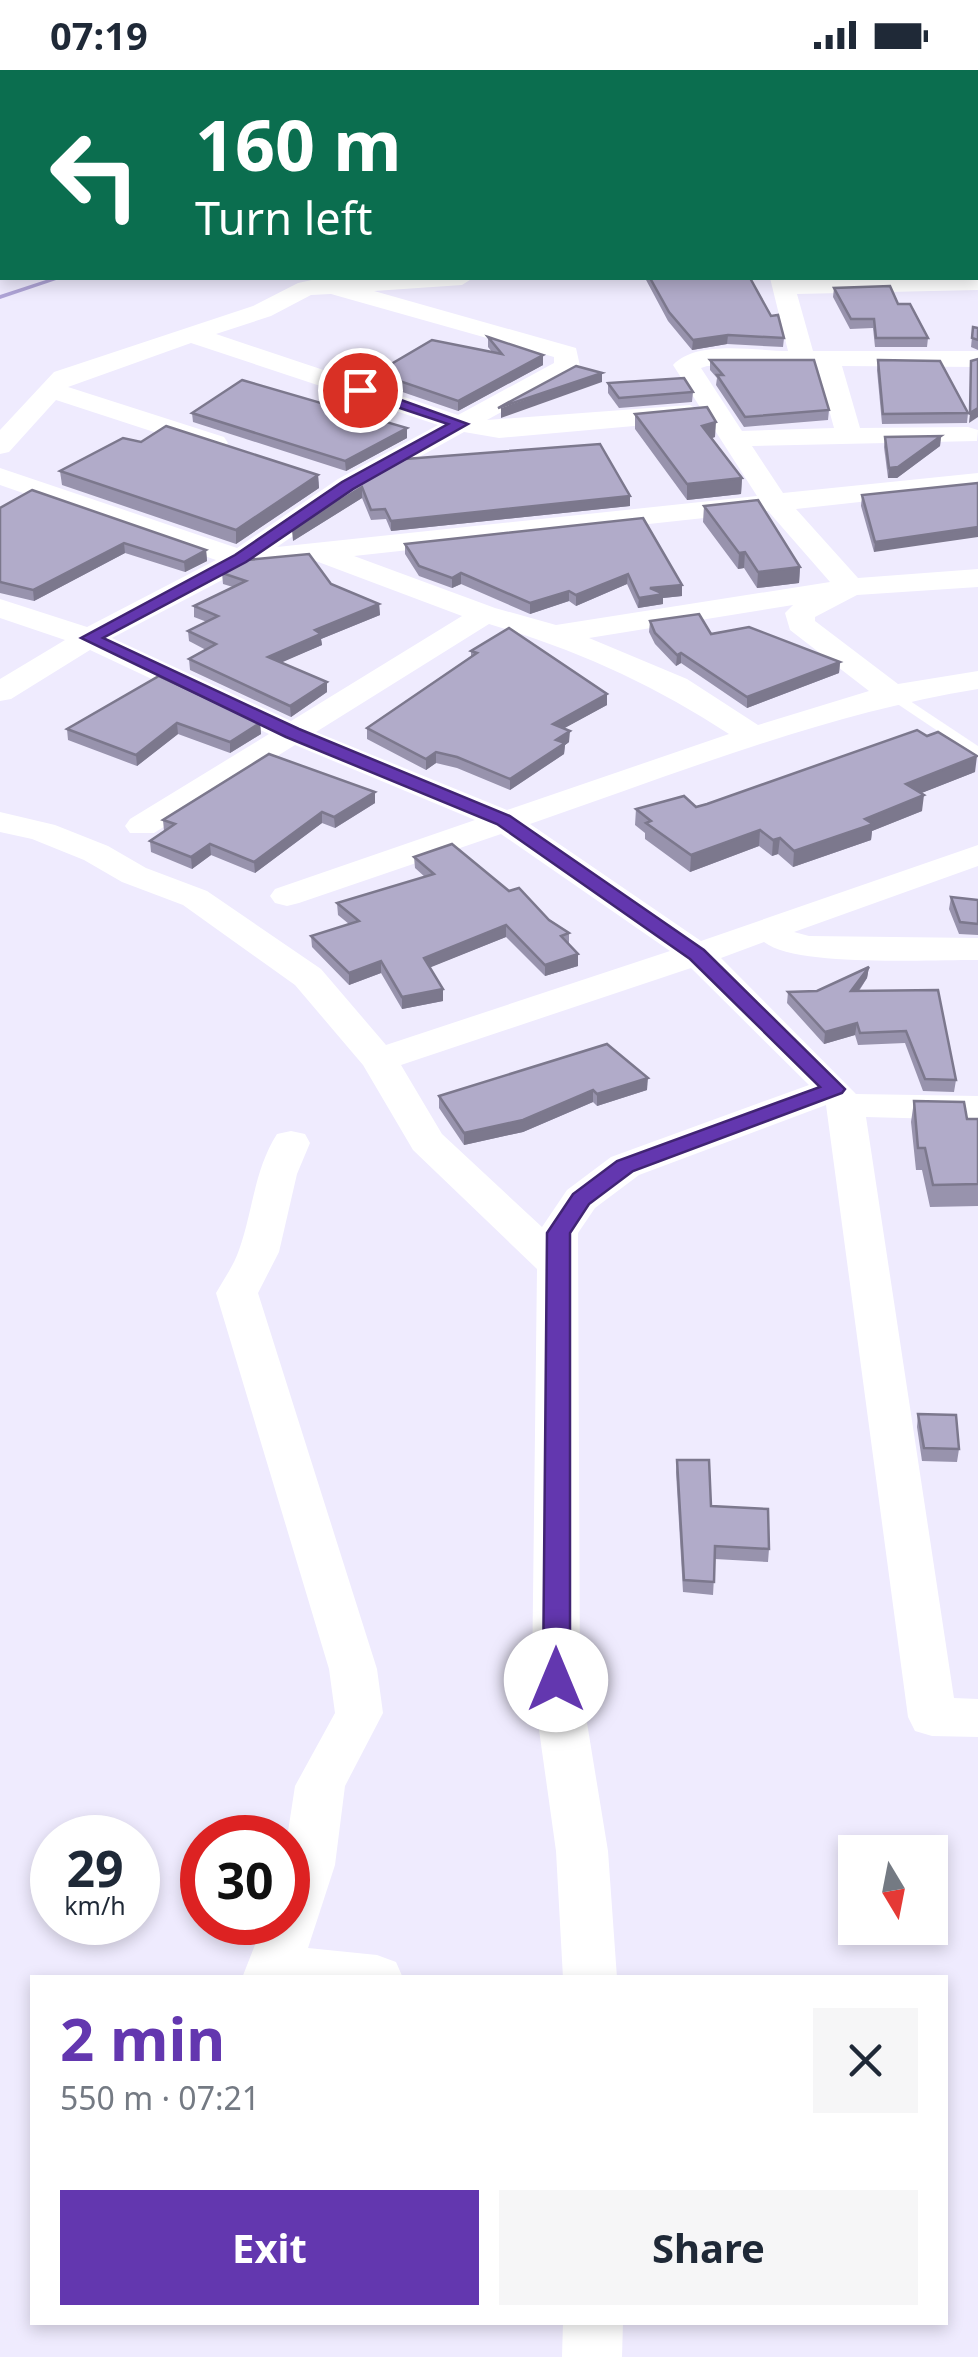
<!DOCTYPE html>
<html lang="en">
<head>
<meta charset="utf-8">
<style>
	body { margin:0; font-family:"Noto Sans",sans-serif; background:#f6f6f7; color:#1f2937; height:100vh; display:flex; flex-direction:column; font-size:38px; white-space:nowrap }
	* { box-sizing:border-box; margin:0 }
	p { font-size:32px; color:#747a83 }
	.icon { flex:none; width:55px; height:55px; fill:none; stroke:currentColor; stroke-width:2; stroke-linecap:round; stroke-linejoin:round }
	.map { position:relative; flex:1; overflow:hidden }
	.details { position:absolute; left:30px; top:1905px; width:918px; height:350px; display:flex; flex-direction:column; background:#fff; border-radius:0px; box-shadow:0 5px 15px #0003 }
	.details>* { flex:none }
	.guide { position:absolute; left:0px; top:0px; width:980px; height:210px; box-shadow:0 5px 15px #0003; background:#0b6e4f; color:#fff; overflow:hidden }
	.needle { width:65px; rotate:170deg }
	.controls { position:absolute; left:838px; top:1765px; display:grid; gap:20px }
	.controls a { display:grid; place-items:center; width:110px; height:110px; border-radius:0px; background:#fff; box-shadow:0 5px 15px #0003; font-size:50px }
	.speed { position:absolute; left:30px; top:1745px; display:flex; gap:20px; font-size:50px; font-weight:700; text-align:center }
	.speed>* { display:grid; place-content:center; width:130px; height:130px; border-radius:50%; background:#fff; box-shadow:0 5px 15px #0003; line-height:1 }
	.speed small { font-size:25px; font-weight:400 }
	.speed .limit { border:15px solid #d22; background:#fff; color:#111 }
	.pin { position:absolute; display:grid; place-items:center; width:85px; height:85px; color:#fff; margin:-42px; border:5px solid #fff; border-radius:50%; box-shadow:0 2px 10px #0007 }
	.me { position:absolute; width:110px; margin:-55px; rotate:0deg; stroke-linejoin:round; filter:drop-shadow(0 0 8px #0008) }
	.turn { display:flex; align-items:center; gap:35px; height:210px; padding:0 30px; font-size:45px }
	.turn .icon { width:130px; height:130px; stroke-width:2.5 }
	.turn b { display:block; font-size:70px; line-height:85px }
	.round { display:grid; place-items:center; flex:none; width:105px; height:105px; border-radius:0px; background:#f6f6f7 }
	.headline { display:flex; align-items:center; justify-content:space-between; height:170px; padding:0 30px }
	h1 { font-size:60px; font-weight:700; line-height:75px; color:#6337af }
	.action { display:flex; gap:20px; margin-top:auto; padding:20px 30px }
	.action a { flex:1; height:115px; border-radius:0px; background:#6337af; color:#fff; font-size:40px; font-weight:700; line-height:115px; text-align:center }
	.action a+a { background:#f6f6f7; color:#1f2937 }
	.status { display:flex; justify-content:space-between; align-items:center; height:70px; padding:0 50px; background:#fff; direction:ltr }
	.status svg { height:28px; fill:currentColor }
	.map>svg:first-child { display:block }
</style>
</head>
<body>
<div class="status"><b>07:19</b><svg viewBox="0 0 49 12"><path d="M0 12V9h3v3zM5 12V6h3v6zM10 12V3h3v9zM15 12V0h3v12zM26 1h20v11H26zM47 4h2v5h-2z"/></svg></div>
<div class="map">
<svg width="978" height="2287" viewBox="0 0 978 2287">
	<rect width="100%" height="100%" fill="#efebfe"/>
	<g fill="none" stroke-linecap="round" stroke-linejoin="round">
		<path fill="#afa4d7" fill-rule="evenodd" d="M52,208H62L0,229V225Z"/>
		<path fill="#fff" fill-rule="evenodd" d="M892,619L978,676V688L887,627V621Z"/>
		<g fill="#fff" fill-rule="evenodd">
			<path d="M978,206V220L797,224L813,281H978V297L842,296L860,358L968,357L978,360L977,371L752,376L783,423L978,403V419L796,439L858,508L978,499V517L857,525L815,547V551L898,614L978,601V619C824,644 678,703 530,754L701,871L978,775V796L794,862L809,866L978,868V890C931,889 798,898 764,872L721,888L856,1024L978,1026V1050L866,1047L954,1628L978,1629V1667L932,1666L915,1661L908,1647L826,1035L639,1105L595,1138L578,1163L580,1610L608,1781L617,1908H563L556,1781L532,1610L537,1199L413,1080L363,995L295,915L183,835L122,812L84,790L32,769L0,762V742L55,755L108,776L146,798L207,821L321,899L386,975L670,881L501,764L299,833L287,836L275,833L270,826L275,819L475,750L295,675L154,763H130L125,756L130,749L269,664L90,580L11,629L0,631V609L65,570L0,548V529L87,557L216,490L0,415V398L237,478L338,409L438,355L191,273L68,317L224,367L228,373L224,379H206L56,330L9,382L0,384V360L54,302L253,236L298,213L321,208H473L462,215L374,221L576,278L580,296L576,301L487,350L690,335L703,343L690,351L499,368L464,362L358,421L277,477L757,426L673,295C697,269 756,281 788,281L770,208ZM331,224L554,287V293L458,345L216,264L271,246L311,225ZM707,296H817L834,358L742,361L701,298ZM768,441L830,512L556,555L495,538L354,486ZM313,490L462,546L291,651L112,568L247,497ZM793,535L785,543L790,560L869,621L758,655L687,609L589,568ZM489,554C575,579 654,615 729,664L507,740L316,662ZM691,898L809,1015L611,1087L567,1120L542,1157L442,1064L401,995Z"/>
			<path d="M291,1061L305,1064L310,1073L297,1104L279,1182L258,1223L377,1599L383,1643L345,1716L335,1795L308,1878L377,1885L396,1892L403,1908H242L264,1852H288L287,1768L295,1716L335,1643L329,1599L216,1223C224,1209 234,1195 239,1180C253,1141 254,1100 277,1064Z"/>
			<path d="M563,2252H623L622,2287H562Z"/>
		</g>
	</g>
	<g fill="#9893ad">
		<path d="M645,208H750L784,268L783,277L727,274L692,280L668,251Z"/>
		<path d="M834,218L898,234L928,268L927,277H875L873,258L850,259L833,227Z"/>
		<path d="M973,257L978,258V280L971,277Z"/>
		<path d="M488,267L543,285V295L458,341L376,313V303L492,282L488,277Z"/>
		<path d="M710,290L829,340L828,350L744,357L716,315L717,308L710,300Z"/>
		<path d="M878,290L968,343L967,353L882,354L877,300Z"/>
		<path d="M608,313L693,322L692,332L619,338L608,323Z"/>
		<path d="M192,343L407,368L346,401L193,352Z"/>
		<path d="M635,344L715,367L711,368L742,408L741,424L687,430L635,359Z"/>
		<path d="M941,366L940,376L897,408H888L884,377L885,367Z"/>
		<path d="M60,401L318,405L319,418L236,474L62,415Z"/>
		<path d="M978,413L874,482L861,436L862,425Z"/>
		<path d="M360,414L630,426V436L391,461L386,449L371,450L362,428L293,471Z"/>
		<path d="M704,436L800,497L799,513L757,518L744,498L738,499L703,452Z"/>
		<path d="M0,438L206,480L207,491L185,502L125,483L34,531L0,523Z"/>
		<path d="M643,448L682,526L663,528V534L638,538L627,514L576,536L569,531L530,544L461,514L452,518L419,506L405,484V474Z"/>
		<path d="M222,503L331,514L379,534L380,545L321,569L322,575L281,592L327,612V622L291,647L190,600L189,589L206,580L189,571L188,561L207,552L194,547V536L233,517L223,514Z"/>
		<path d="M650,551L840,592L839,603L747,638L681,593L676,596L655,574L649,562Z"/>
		<path d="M471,581L607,635L564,658L569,672L565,675L564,684L510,720L457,698L436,693L426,700L367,669V658L471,587Z"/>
		<path d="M159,606L260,653L261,664L230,683L178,664L137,696L68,670L67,659Z"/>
		<path d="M975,702L921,723L922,741L872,761L871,770L793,797L778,784L772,786L759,776L690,802L645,769V763L635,755L636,739L696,737Z"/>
		<path d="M375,722V733L335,758L322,753L255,803L211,785L192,799L151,782L150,771L164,761L163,750Z"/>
		<path d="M414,787L509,821L569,863V874L578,884V896L545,906L506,867L430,897L443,931L402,939L381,903L349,915L312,877L311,866L349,854L338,845L337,833L425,807L415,798Z"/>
		<path d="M951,827L978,830V865L959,864L949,839Z"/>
		<path d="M869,897L867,908L859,921L938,920L956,1010L954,1022L923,1021L905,973L858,975L855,965L824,974L787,933L788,922L817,921Z"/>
		<path d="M607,974L647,1020L597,1036L593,1032L523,1062L464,1075L439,1038V1026Z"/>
		<path d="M914,1031L967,1049H978V1136L930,1137L922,1100H916L911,1052Z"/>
		<path d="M918,1344L959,1379L957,1392L922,1391L917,1357Z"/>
		<path d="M677,1390L711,1436L769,1479L768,1492L715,1489L713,1525L683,1522L676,1402Z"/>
	</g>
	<g fill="#7c788d">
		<path d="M728,265L727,274L692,280L693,270Z"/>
		<path d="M543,285V295L458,341V331Z"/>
		<path d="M602,303V312L501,348V338Z"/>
		<path d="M978,338V347L969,353L970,343Z"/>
		<path d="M716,352L715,367L701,372L702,356Z"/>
		<path d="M407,358V368L346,401L345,391Z"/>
		<path d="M941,366L940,376L897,408H888L889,398Z"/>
		<path d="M318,405L319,418L236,474V460Z"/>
		<path d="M742,408L741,424L687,430V414Z"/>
		<path d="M362,417V428L293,471L292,460Z"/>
		<path d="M630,426V436L391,461V451Z"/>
		<path d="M978,457V467L874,482L875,472Z"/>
		<path d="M124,473L125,483L34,531L33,520Z"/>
		<path d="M206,480L207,491L185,502L184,492Z"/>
		<path d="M745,482L744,498L738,499L739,483Z"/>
		<path d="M800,497L799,513L757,518L758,502Z"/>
		<path d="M461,503V514L452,518V508Z"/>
		<path d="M628,504L627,514L576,536V525Z"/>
		<path d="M682,515V526L663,528V534L638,538L639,528L650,518Z"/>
		<path d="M569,521V531L530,544V533Z"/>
		<path d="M379,534L380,545L321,569L322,575L269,598L268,587L315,560Z"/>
		<path d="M681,583V593L676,596L677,585Z"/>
		<path d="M840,592L839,603L747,638V627Z"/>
		<path d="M327,612V622L291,647L290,636Z"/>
		<path d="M607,624V635L552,665L553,654Z"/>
		<path d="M177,653L178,664L137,696L136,685Z"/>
		<path d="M260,653L261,664L230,683V672Z"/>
		<path d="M570,661L569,672L565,675L564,684L510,720V709L556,670Z"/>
		<path d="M436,682V693L426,700V689Z"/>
		<path d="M977,686L975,702L904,730L906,714Z"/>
		<path d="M375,722V733L335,758L334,747Z"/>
		<path d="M924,725L922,741L872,761L871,770L793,797L794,781L865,749Z"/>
		<path d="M322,742V753L255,803L254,792Z"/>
		<path d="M760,760L759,776L690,802L691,785Z"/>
		<path d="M780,768L778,784L772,786L773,770Z"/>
		<path d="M210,774L211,785L192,799L191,787Z"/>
		<path d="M506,855V867L424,900V888Z"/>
		<path d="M578,884V896L545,906V895Z"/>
		<path d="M381,891V903L349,915V903Z"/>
		<path d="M869,897L867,908L850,933L851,921Z"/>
		<path d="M443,919V931L402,939V927Z"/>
		<path d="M857,953L855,965L824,974L825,962Z"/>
		<path d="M648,1008L647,1020L597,1036V1024Z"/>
		<path d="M593,1020V1032L523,1062L464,1075V1063Z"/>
	</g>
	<g fill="#b1abc9" stroke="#7c788d" stroke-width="2.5">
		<path d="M0,0H29L31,2H2V60L0,61Z"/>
		<path d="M81,0H208L212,2H84Z"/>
		<path d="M650,208H750L771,246L778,245L784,268L728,265L693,270L669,242Z"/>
		<path d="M890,216L898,234H910L928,268H876L874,249H851L834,218Z"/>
		<path d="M973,257L978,258V270L972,268Z"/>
		<path d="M488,267L543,285L458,331L376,303L432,270L502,284Z"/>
		<path d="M978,289V338L970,343L971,291Z"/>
		<path d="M710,290H814L829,340L745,347L717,305H723Z"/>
		<path d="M878,290L940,291L968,343L883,344Z"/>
		<path d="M576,296L602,303L498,338Z"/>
		<path d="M684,308L693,322L619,328L608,313Z"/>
		<path d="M242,310L407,358L345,391L192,343Z"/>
		<path d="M707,337L716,352L702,356L742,408L687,414L635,344Z"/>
		<path d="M166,356L318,405L236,460L60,401L123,368L141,372Z"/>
		<path d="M941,366L898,397L889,398L885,367Z"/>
		<path d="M600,374L630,426L391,451L385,439L371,440L362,417L292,460L360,414L405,389Z"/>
		<path d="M978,413V457L875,472L862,425Z"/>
		<path d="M32,420L206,480L184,492L124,473L33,520L0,512V438Z"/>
		<path d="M758,430L800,497L758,502L745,482L739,483L704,436Z"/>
		<path d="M643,448L682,515L650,518L664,524L639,528L628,504L576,525L569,521L530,533L461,503L452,508L419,496L405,474Z"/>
		<path d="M309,484L331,514L379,534L315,560L321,564L268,587L327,612L290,636L189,589L216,574L188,561L218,546L194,536L246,511L222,503L247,490Z"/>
		<path d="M699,544L711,564L749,557L840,592L747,627L681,583L677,585L655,563L650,551Z"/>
		<path d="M509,558L607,624L553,654L570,661L556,670L565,673L510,709L457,687L436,682L426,689L367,658L477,583L471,581Z"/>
		<path d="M159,606L260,653L230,672L177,653L136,685L67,659Z"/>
		<path d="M917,660L927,666L938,662L977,686L906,714L924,725L865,749L873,754L794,781L780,768L773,770L760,760L691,785L646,753L651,751L636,739L684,726L696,737L707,734Z"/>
		<path d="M269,684L375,722L334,747L322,742L254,792L210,774L191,787L150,771L175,754L163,750Z"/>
		<path d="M452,774L509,821L519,818L549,850L569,863L561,866L578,884L545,895L506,855L424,888L443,919L402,927L381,891L349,903L311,866L359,851L337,833L434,804L414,787Z"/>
		<path d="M951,827L978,830V854L960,852Z"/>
		<path d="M869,897L851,921L938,920L956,1010L925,1009L906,961L860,963L857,953L825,962L788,922L817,921Z"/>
		<path d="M607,974L648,1008L597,1024L593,1020L523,1050L464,1063L439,1026Z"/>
		<path d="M914,1031L964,1032L967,1049H978V1114L933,1115L925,1078H918Z"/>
		<path d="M918,1344L956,1345L959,1379L924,1378Z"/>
		<path d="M677,1390H709L711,1436L768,1439L769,1479L715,1476L714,1512L684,1510Z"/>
	</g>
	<path fill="#6337af" stroke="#402472" stroke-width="2.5" d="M355,317H365L468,354L353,419L246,492L103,568L299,659L510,746L704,880L845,1019L842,1023L633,1101L589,1134L570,1163V1610L566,1618L556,1621L547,1618L543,1610L547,1163L573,1124L617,1091L820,1017L690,889L497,754L286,667L81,568L235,485L342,412L448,354L355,323Z"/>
</svg>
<div class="controls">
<a><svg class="needle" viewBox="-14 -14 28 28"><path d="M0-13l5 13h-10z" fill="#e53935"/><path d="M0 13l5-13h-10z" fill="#747a83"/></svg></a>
</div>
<div class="speed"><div>29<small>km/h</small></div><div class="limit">30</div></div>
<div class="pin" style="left:360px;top:320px;background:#d93025"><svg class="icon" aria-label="arrive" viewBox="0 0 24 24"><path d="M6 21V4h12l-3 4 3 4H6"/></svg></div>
<svg class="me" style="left:556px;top:1610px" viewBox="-20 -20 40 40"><circle r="19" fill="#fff"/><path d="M0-13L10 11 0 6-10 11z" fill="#6337af"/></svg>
<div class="guide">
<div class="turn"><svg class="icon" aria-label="left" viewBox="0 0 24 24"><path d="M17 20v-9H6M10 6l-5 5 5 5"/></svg><div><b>160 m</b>Turn left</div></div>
</div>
<section class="details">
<div class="headline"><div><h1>2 min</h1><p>550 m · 07:21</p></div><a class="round"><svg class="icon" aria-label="close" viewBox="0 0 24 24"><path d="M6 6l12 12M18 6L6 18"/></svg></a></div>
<div class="action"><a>Exit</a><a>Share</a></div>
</section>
</div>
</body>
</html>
